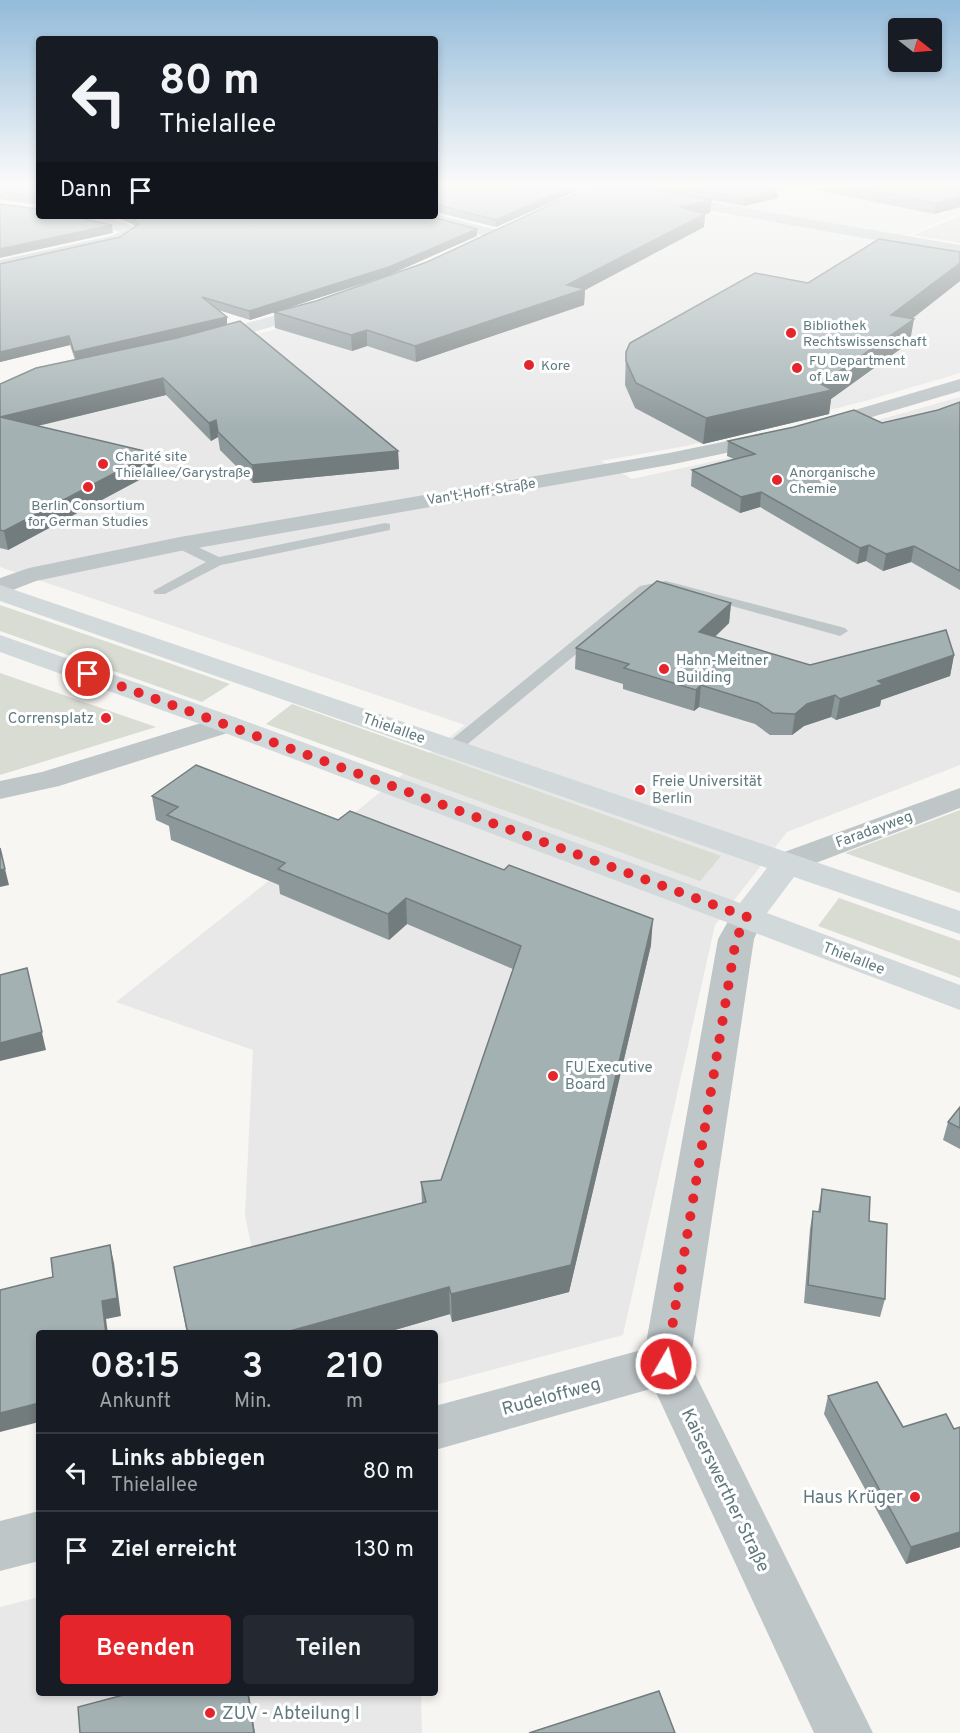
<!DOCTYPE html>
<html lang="de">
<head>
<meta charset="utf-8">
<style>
	body { margin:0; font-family:Overpass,sans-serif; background:#242831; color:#f1f3f6; height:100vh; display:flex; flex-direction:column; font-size:22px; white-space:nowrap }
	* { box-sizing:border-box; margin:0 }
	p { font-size:20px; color:#9ea1a6 }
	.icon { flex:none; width:33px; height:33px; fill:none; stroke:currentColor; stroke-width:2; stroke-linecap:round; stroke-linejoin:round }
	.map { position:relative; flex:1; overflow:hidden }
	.panel { position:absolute; left:36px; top:1330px; width:402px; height:366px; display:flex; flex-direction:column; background:#171b24; border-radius:6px; box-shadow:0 3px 9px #0003 }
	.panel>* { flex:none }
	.banner { position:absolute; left:36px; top:36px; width:402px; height:183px; border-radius:6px; box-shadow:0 3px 9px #0003; background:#171b24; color:#f1f3f6; overflow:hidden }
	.needle { width:39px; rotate:107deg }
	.fabs { position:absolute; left:888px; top:18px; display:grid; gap:12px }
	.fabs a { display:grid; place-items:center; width:54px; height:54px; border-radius:6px; background:#171b24; box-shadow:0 3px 9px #0003; font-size:30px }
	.pin { position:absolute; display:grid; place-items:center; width:51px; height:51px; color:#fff; margin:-26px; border:3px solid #fff; border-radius:50%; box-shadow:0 2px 6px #0007 }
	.me { position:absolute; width:66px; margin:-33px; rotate:8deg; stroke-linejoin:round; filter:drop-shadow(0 0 4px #0008) }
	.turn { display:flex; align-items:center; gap:21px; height:126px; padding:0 24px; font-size:27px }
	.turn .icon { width:78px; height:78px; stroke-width:2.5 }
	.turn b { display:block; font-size:42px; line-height:51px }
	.then { display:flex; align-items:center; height:57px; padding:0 24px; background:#0003; gap:12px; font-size:22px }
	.eta { display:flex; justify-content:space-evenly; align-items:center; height:102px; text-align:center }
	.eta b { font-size:36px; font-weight:600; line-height:42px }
	.button { display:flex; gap:12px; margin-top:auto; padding:12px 24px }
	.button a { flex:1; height:69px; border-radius:6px; background:#e5252c; color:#fff; font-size:24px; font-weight:600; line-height:69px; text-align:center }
	.button a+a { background:#242831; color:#f1f3f6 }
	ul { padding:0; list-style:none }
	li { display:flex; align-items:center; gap:18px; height:78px; padding:0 24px; border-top:2px solid #363941 }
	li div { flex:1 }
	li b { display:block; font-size:22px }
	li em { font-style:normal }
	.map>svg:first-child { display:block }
</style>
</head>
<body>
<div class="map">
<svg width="960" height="1733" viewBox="0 0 960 1733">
	<rect width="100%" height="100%" fill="#f7f6f3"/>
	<g fill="#e7e8e7">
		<path d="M635,187H960V213L887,244L960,256V373L865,401L686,446L601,461L632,479L793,444L960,397V765L787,832L715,925L623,1335L435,1385V1334L269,1333L245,1215L253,1050L116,1002L465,725L0,567V394L239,339L322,317L611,197L730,217L750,209Z"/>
		<path d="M39,1597V1694H421L422,1733H0V1607Z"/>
	</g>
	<g fill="#d8dcd2">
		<path d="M960,216V243L913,235Z"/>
		<path d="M0,605L230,684L202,702L0,631Z"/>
		<path d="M0,673L156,727L0,775Z"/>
		<path d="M292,704L721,856L700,881L266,724Z"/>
		<path d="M960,810V893L845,853Z"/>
		<path d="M839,898L960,941V978L818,926Z"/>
	</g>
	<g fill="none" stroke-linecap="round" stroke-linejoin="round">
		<g fill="#bfc6c8" fill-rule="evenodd">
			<path d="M385,523L390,524V530L221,565L165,594H155L153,591L206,562L175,547V541H185L219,557Z"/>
			<path d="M666,581L845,628L848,631L840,636L678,591L666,589L650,593L458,752H446L443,748L446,744L640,586Z"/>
		</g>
		<g fill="#bfc6c8" fill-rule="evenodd">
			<path d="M591,187H623L960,245V255L598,191Z"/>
			<path d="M435,214L501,231L504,234L496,239L419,219L417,216Z"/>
			<path d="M58,216C81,216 122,213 138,232L121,243L0,270V260L111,236L120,232L60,219Z"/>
			<path d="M960,379V391L821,432L814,430L811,426L814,422Z"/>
			<path d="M771,432L778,434L781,438L778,442L669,465L180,551L36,581L0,595V578L29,568L180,537L669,453Z"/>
			<path d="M227,715L237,718L241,724L237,730L59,786L0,799V781L42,772Z"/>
			<path d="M960,788V808L800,869L788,872L776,869L772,862L776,855Z"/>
			<path d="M747,906L759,909L764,917L754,939L690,1364L873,1733H814L654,1388L435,1450V1406L645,1349L718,939L735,909Z"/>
			<path d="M39,1511V1561L0,1571V1521Z"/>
		</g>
		<g fill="#d2d9db" fill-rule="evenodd">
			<path d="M319,303L328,308L325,312L207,345L198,340L201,336Z"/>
			<path d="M0,585L960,911V934L794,877L767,913L960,985V1010L217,730L0,652V635L237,718L740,903L767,868L0,601Z"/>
		</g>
	</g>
	<g fill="#8d989a" fill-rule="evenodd">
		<path d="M0,187H39V205L0,199Z"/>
		<path d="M435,187H586L496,227L435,212Z"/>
		<path d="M594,187H763L778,191V198L744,206L712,200L710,213L705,214L704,227L585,290L584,305L416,362L367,346L352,351L275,328L274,312L316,301L427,262Z"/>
		<path d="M802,187H960V207L934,214Z"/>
		<path d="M104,216H428L477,236L389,275L250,320L218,310L227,325L398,451L399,469L253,483L220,450L218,437L211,441L166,395L38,426L153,453L156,471L8,550L0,548V384L75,360L70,345L0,362L120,237L135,227L132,224L112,216ZM196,333L177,338L148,344Z"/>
		<path d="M960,252V281L912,319L910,342L831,399L829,414L703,444L635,408L625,385L626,352L808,283Z"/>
		<path d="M960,402V590L911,562L883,571L866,561L857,564L760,507L740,513L691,486L692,470L734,459L727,456L728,441L882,423L938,410Z"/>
		<path d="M731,603L729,623L715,637L810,665L954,655L950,676L881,700L880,706L836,720L831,717L804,726L792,735H770L755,724L699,707L694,711L623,689V684L575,669L576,648Z"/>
		<path d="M152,796L651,945L569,1292L452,1322L450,1314L381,1334H187L174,1267L422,1203L421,1182L441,1180L513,969L407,924L389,940L280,894L279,885L171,840L169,826L156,820Z"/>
		<path d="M960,1107V1149L943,1140L948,1122Z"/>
		<path d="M822,1189L869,1221L885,1299L880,1317L804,1303L810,1229L813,1211L818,1212Z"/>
		<path d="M828,1396L903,1427L954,1429L960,1427V1547L906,1564L824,1414Z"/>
	</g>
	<g fill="#737c7d">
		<path d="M570,187H586L496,227V220Z"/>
		<path d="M778,191V198L744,206L745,198Z"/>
		<path d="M960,197V207L934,214L936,203Z"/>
		<path d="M712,200L710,213L705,214L704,227L585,290L584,305L416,362L415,346L567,285L679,207Z"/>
		<path d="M112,225L113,233L0,258V249Z"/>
		<path d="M477,229V236L389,275L250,320L249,311Z"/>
		<path d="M960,263V281L888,337L914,319L910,342L831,399L829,414L703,444L706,418L821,384L891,315Z"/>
		<path d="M227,317V326L76,361L74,352Z"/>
		<path d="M367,330V346L352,351L351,335Z"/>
		<path d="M69,336L70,345L0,362V352Z"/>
		<path d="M163,378L166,395L3,434L0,417Z"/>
		<path d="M216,420L218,437L211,441L209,423Z"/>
		<path d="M398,451L399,469L253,483L252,465Z"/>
		<path d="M153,453L156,471L8,550L4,531Z"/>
		<path d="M761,492L760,507L740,513L741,497Z"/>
		<path d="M869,545L866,561L857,564L860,548Z"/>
		<path d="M914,546L911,562L883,571L886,554Z"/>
		<path d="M731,603L729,623L697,653L699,632Z"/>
		<path d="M954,655L950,676L881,700L880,706L836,720L840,699L878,681Z"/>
		<path d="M701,685L699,707L694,711L696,690Z"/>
		<path d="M835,695L831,717L804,726L792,735L795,714L807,704Z"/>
		<path d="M5,869L9,885L0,887V870Z"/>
		<path d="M406,898L407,924L389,940L388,914Z"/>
		<path d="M653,919L651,945L569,1292L452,1322L451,1294Z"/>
		<path d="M27,968L46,1050L0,1061V1043Z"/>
		<path d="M110,1245L114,1263L121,1316L106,1319L108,1334H106L102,1301Z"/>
		<path d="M449,1287L450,1314L381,1334H279Z"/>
		<path d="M39,1403V1422L0,1432V1413Z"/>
		<path d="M960,1532V1547L906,1564L911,1547Z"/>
		<path d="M248,1694H249L255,1733H254Z"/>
	</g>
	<g fill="#a4b1b3" stroke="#737c7d" stroke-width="1.5">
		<path d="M0,187H39V207L38,197L0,192Z"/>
		<path d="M435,187H570L496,220L435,204Z"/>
		<path d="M594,187H638L712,200L679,207L705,214L567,285L585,289L415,346L367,330L351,335L274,312L316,301L427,262L554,203Z"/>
		<path d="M680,187H763L778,191L745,198Z"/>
		<path d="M853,187H960V197L936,203Z"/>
		<path d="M0,204L39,209V216H69L112,225L0,249V236H1H0Z"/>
		<path d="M130,216H428L477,229L389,267L249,311L202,297L227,317L74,352L69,336L0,352V264L120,237L139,224Z"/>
		<path d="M879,239L960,252V263L891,315L914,319L821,384L832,390L706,418L636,383L626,361V352L630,343L755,273L808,283Z"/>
		<path d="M240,321L398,451L252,465L218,432L216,420L209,423L163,378L0,417V384L36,368L177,338Z"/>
		<path d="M960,402V571L914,546L886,554L869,545L860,548L761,492L741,497L692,470L755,454L728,441L794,427L854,410L882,423L938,410Z"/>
		<path d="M0,417L153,453L4,531L0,530Z"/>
		<path d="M657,581L731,603L699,632L810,665L946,630L954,655L878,681L883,684L840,699L835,695L807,704L795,714L773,713L758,703L701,685L696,690L624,668L629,664L576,648Z"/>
		<path d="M196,765L338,820L350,811L504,870L509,865L653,919L571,1265L451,1294L449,1287L279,1334H188L174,1267L426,1202L421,1182L441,1180L521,946L406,898L388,914L278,869L285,863L167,815L178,807L152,796Z"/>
		<path d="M0,848L5,869L0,870Z"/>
		<path d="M27,968L42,1032L0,1043V975Z"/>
		<path d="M960,1107V1128L948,1122Z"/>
		<path d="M822,1189L870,1197L869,1221L887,1224L885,1299L808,1285L813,1211L820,1212Z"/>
		<path d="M110,1245L117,1298L102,1301L106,1334H39V1403L0,1413V1290L53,1277L51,1258Z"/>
		<path d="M877,1382L903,1427L946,1414L954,1429L960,1427V1532L911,1547L828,1396Z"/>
		<path d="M659,1691L675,1733H529Z"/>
		<path d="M127,1694H248L254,1733H80L78,1707Z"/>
	</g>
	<linearGradient id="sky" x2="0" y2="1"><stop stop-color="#93bbda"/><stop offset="0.43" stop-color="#fbfbfa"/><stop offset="1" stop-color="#fbfbfa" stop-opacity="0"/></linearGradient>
	<rect width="960" height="430" fill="url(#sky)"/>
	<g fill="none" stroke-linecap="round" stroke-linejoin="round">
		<path stroke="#e5252c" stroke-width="10" stroke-dasharray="0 18" d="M88,674L747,917L736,939L666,1364"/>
	</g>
	<g fill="#e5252c" stroke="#fff" stroke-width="2">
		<circle cx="791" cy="333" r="6"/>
		<circle cx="529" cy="365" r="6"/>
		<circle cx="797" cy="368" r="6"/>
		<circle cx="103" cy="464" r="6"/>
		<circle cx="777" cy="480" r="6"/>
		<circle cx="88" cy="487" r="6"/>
		<circle cx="664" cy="669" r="6"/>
		<circle cx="106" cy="718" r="6"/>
		<circle cx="640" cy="790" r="6"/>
		<circle cx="553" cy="1076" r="6"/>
		<circle cx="915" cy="1497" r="6"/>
		<circle cx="210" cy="1713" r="6"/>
	</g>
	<g text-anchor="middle" stroke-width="6" stroke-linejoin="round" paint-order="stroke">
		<g font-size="14" fill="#617a7f" stroke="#fff" text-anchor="start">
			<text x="803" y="330">Bibliothek<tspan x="803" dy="16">Rechtswissenschaft</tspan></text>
			<text x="809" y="365">FU Department<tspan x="809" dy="16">of Law</tspan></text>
			<text x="541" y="370">Kore</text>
			<text x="115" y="461">Charité site<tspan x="115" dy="16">Thielallee/Garystraße</tspan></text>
			<text x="789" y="477">Anorganische<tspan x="789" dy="16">Chemie</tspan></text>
			<text x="88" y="510" text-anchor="middle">Berlin Consortium<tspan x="88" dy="16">for German Studies</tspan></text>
		</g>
		<g font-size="14" fill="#617a7f" stroke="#fff">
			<text transform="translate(481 491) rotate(-9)" y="5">Van't-Hoff-Straße</text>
		</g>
		<g font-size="15" fill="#617a7f" stroke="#fff" text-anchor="start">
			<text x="676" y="665">Hahn-Meitner<tspan x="676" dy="17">Building</tspan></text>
			<text x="94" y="723" text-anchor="end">Corrensplatz</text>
			<text x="652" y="786">Freie Universität<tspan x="652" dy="17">Berlin</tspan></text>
			<text x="565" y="1072">FU Executive<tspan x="565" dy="17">Board</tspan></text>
		</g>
		<g font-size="15" fill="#617a7f" stroke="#fff">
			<text transform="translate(394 728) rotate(19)" y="5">Thielallee</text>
			<text transform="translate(874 829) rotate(-20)" y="5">Faradayweg</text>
			<text transform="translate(854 958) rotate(21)" y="5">Thielallee</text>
		</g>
		<g font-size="18" fill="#617a7f" stroke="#fff">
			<text transform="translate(551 1396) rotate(-15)" y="6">Rudeloffweg</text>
			<text transform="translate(726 1490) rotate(64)" y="6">Kaiserswerther Straße</text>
		</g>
		<g font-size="18" fill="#617a7f" stroke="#fff" text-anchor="end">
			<text x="903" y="1503">Haus Krüger</text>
			<text x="222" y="1719" text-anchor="start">ZUV - Abteilung I</text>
		</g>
	</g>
</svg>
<div class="fabs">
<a><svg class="needle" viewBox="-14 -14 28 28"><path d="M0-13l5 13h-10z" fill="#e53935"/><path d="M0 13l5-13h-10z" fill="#9ea1a6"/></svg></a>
</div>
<div class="pin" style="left:88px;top:674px;background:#d93025"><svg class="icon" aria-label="arrive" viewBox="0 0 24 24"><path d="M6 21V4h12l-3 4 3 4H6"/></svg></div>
<svg class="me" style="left:666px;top:1364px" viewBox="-20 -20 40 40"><circle r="17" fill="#e5252c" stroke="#fff" stroke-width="3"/><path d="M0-11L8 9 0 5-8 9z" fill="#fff"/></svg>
<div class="banner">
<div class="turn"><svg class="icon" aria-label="left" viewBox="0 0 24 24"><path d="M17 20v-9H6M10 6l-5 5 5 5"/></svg><div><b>80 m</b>Thielallee</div></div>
<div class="then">Dann<svg class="icon" aria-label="arrive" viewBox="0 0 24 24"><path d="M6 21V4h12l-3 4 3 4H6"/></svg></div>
</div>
<section class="panel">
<div class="eta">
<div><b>08:15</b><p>Ankunft</p></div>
<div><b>3</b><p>Min.</p></div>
<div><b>210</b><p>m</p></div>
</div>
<ul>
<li><svg class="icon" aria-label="left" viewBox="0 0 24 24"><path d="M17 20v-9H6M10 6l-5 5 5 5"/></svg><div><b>Links abbiegen</b><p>Thielallee</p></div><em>80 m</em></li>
<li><svg class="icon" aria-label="arrive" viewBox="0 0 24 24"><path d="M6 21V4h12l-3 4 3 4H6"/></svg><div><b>Ziel erreicht</b></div><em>130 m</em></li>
</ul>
<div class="button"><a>Beenden</a><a>Teilen</a></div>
</section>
</div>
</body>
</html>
